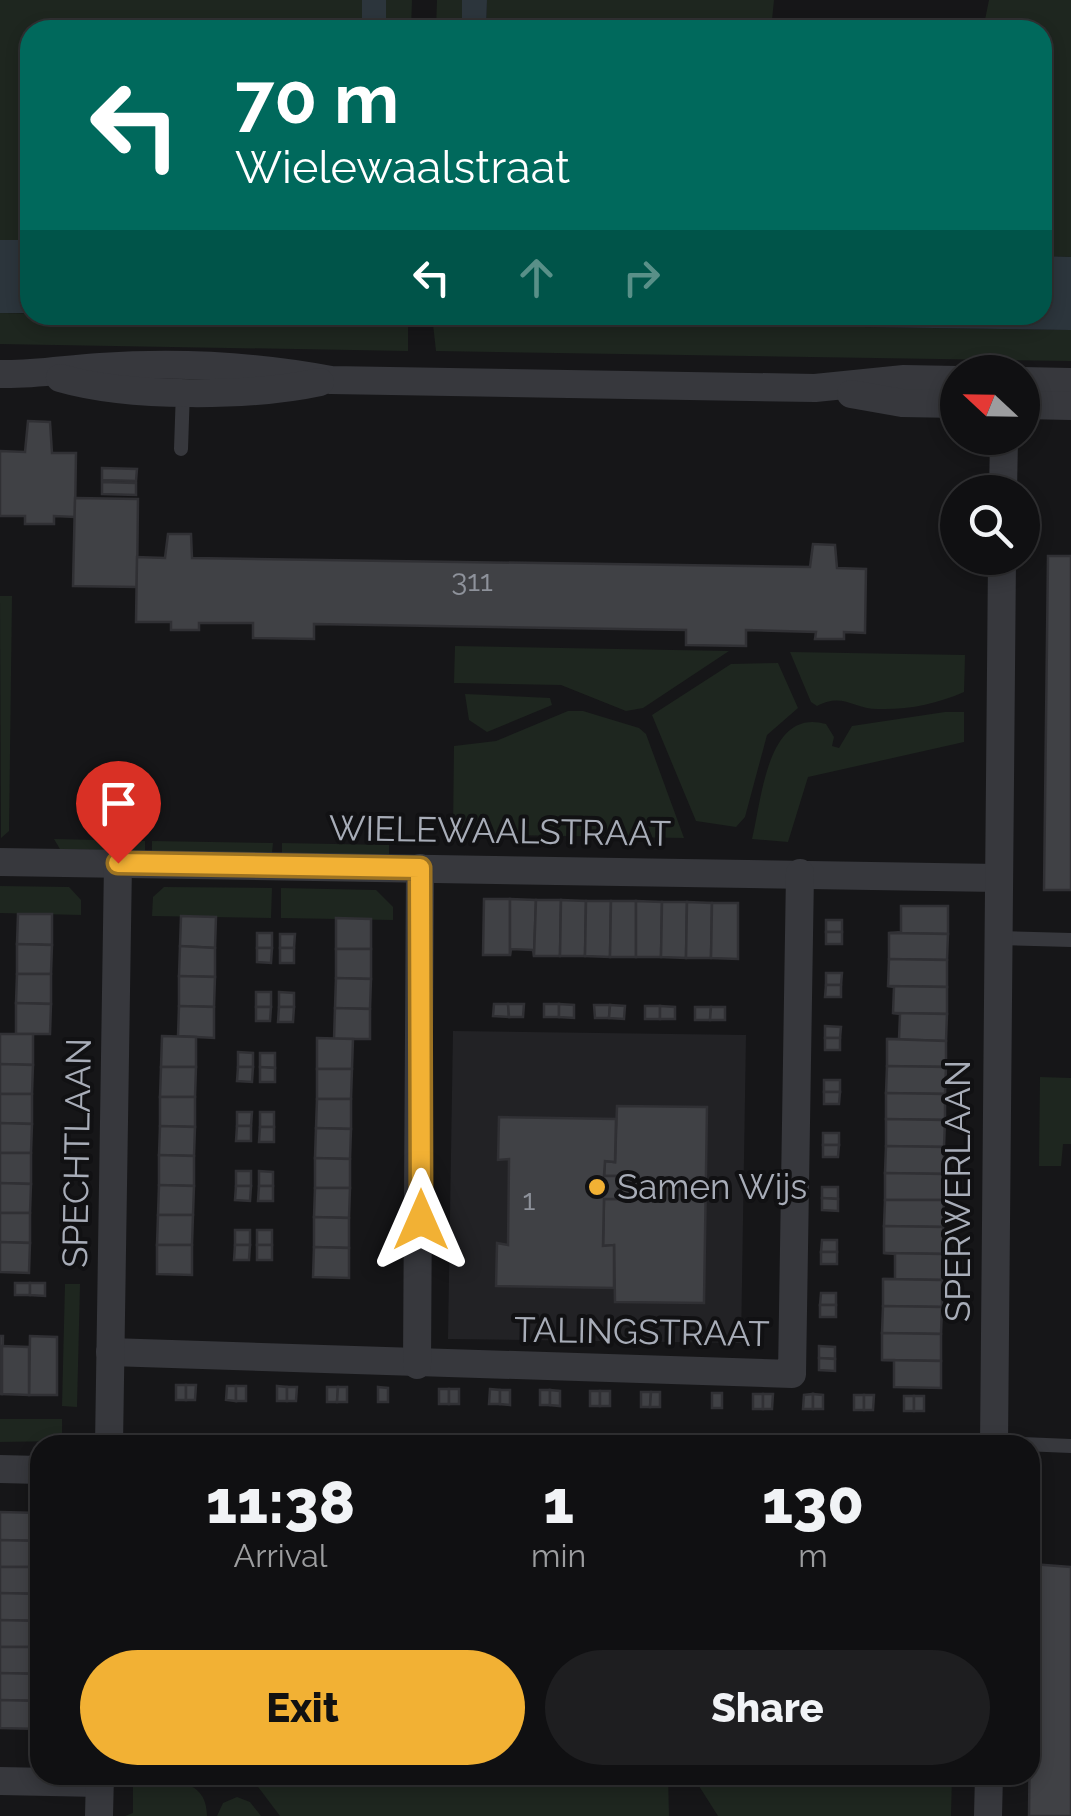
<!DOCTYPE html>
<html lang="en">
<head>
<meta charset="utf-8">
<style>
	body { margin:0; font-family:Raleway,sans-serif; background:#1e1e20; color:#f1f3f6; height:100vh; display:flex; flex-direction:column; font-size:38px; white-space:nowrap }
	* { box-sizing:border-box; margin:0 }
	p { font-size:32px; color:#9c9d9f }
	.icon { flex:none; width:55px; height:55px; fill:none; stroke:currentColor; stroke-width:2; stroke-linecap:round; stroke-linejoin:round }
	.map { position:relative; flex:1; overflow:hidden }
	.side { position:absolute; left:30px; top:1435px; width:1010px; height:350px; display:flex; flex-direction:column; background:#101012; border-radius:30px; box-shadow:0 5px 15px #0003,0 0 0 2px #303032 }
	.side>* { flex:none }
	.hud { position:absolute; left:20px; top:20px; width:1032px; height:305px; border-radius:30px; box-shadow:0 5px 15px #0003,0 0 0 2px #303032; background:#00695c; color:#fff; overflow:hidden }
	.needle { width:65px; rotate:292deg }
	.tools { position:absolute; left:940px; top:355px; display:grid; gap:20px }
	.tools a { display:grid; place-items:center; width:100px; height:100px; border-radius:50%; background:#101012; box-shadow:0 5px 15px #0003,0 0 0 2px #303032; font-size:50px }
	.pin { position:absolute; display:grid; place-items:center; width:85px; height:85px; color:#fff; margin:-102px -42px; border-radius:50% 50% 50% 0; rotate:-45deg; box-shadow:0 0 10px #0007 }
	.pin .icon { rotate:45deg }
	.me { position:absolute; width:110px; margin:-55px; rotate:0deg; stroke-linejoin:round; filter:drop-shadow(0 0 8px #0008) }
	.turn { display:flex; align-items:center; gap:35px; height:210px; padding:0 50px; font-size:45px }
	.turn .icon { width:130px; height:130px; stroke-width:2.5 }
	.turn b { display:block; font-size:70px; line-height:85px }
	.lanes { display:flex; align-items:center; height:95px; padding:0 50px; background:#0003; justify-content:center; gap:50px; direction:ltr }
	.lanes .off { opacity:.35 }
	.eta { display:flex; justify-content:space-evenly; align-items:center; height:170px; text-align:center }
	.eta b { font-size:60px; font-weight:800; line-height:70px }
	.button { display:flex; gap:20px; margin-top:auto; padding:20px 50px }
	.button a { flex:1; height:115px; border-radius:60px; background:#f2b134; color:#111; font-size:40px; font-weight:800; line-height:115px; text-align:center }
	.button a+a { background:#1e1e20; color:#f1f3f6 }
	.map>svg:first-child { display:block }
</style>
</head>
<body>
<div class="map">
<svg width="1071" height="1816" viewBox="0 0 1071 1816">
	<rect width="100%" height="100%" fill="#161618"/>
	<path fill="#222225" d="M453,1031L746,1035L741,1343L448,1339Z"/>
	<g fill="#1e261f">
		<path d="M0,0H362V30H30V240H0Z"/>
		<path d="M386,0H412L411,30H386Z"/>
		<path d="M437,0H462V30H436Z"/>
		<path d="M487,0H774L771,30H486Z"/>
		<path d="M989,0H1071V257L1043,256L1042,30H983Z"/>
		<path d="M0,313L382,320V315H408V351L0,344Z"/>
		<path d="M432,315H460V321L1071,330V361L436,351Z"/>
		<path d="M0,596H12L9,831L1,838Z"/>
		<path d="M455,646L729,651L643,708L626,711L561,685L454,683Z"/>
		<path d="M790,652L965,655L964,692C937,704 907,710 878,709C853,709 843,692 817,706L811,702Z"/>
		<path d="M778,663L798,708L767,735L745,817L736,827L696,821L652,715L731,664Z"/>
		<path d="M465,694L550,698L552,705L487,732L469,720Z"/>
		<path d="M568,711H583L639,728L646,734L684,838L453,834L454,746L496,741Z"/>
		<path d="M945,712H964V742L808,777L788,842L752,839C762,799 767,707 826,724L834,737L832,746L839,748L852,726Z"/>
		<path d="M54,839L145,841V851L60,849Z"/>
		<path d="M152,841L273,843L272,853L152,851Z"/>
		<path d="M282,843L389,845V855L282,853Z"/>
		<path d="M0,886L69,887L81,900V915L0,913Z"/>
		<path d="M164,887L272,888L271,918L152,916L153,897Z"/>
		<path d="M281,888L376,890L393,907V920L281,918Z"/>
		<path d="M1040,1077L1071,1078V1144H1063L1061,1166H1039Z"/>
		<path d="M65,1284H80L77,1407L62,1406Z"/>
		<path d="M0,1419H62V1441L0,1442Z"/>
		<path d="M249,1775H668L669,1816H280Z"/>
		<path d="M692,1775H952L951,1816H718Z"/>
		<path d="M133,1780C163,1780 207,1774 207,1816H125L133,1813Z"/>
		<path d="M237,1797L250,1802L261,1816H217L223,1803Z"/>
	</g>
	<g fill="#2c353c">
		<rect x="362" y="0" width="24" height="30"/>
		<path d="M462,0H487L486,30H462Z"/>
		<rect x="0" y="240" width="30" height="73"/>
		<path d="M1043,256L1071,257V330L460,321V315H1042Z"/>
		<path d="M115,315H382V320Z"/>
	</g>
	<g fill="#404145" stroke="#303034" stroke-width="2.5">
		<path d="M28,421L50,422L52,453H76L75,517L54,516V524H25V516H0V451L25,452Z"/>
		<path d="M102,468L137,469L136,481L102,480Z"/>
		<path d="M102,482L136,483V495L102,494Z"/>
		<path d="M75,498L138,499L137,587L73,586Z"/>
		<path d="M168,534H191L192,558L810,567L813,544L835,545L837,568L866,569L865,633L844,632V639H815L816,632L746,630V646L686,645V630L314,624V639L253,638V623H199V630H171V622H136L137,557L165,558Z"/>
		<path d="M1048,556H1071V890H1044Z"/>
		<path d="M484,899H510V955H483Z"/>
		<path d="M510,899L536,900L534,956L533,950L511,949L510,955Z"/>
		<path d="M536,900H561L560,956H534Z"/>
		<path d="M561,900L586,901L585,956H560Z"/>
		<path d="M586,901H611L610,957L585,956Z"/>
		<path d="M611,901H636V957H610Z"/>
		<path d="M636,901L662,902L661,957H636Z"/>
		<path d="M662,902H687L686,958L661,957Z"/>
		<path d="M687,902L712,903L711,958H686Z"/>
		<path d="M712,903H738V959L711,958Z"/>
		<path d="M901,906H948V934L889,933L901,932Z"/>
		<path d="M18,914H52V945L17,944Z"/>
		<path d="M181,916L216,917L215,948L180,946Z"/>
		<path d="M336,918L371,919V949H336Z"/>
		<rect x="826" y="920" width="16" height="12"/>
		<rect x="826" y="932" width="16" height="12"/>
		<rect x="257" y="933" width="15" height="15"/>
		<path d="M889,933L948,934L947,960L889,959Z"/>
		<path d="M280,934H295L294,948H280Z"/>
		<path d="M17,944L52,945L51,974H17Z"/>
		<path d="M180,946L215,948V977L179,976Z"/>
		<path d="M257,948H272L271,963L257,962Z"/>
		<rect x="280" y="948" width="14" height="15"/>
		<path d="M336,949H371V979L336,978Z"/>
		<path d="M889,959L947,960V987L888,986Z"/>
		<path d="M826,973H842L841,985H826Z"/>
		<path d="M17,974H51V1004L16,1003Z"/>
		<path d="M179,976L215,977L214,1007L179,1006Z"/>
		<path d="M336,978L371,979L370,1009L335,1008Z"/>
		<path d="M826,985H841V997H825Z"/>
		<path d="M888,986L947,987V1014L893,1013L894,987Z"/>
		<rect x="256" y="992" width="15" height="15"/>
		<path d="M279,992L294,993V1007H279Z"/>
		<path d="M16,1003L51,1004L50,1034H16Z"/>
		<path d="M494,1004H508L509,1017L493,1016Z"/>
		<path d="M508,1004H524L523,1017H509Z"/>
		<rect x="544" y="1004" width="15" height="13"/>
		<path d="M559,1004L574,1005V1018L559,1017Z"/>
		<path d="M594,1005H610L609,1018H595Z"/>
		<path d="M610,1005L625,1006L624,1019L609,1018Z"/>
		<path d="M179,1006L214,1007V1038L178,1036Z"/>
		<rect x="645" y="1006" width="15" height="13"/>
		<path d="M660,1006L675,1007V1019H660Z"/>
		<path d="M256,1007H271L270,1021H256Z"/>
		<path d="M279,1007H294L293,1022H278Z"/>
		<path d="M695,1007H711L710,1020H695Z"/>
		<path d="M711,1007H725V1020H710Z"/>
		<path d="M335,1008L370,1009V1039H334Z"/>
		<path d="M893,1013L947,1014L946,1041L887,1039H899L900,1014Z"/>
		<path d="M825,1026L841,1027L840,1038H825Z"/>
		<path d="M0,1034H33V1065L0,1064Z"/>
		<path d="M162,1036L196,1037V1067H161Z"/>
		<path d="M317,1038L353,1039L352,1069H317Z"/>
		<rect x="825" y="1038" width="15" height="12"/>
		<path d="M887,1039L946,1041V1067L887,1066Z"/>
		<path d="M238,1052L253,1053V1067H238Z"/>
		<path d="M260,1053H275V1068L260,1067Z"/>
		<path d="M0,1064L33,1065L32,1094H0Z"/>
		<path d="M887,1066L946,1067L945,1094L886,1093Z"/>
		<path d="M161,1067H196L195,1097H160Z"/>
		<path d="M238,1067H253L252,1082L237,1081Z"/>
		<path d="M260,1067L275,1068V1082H260Z"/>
		<path d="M317,1069H352L351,1099H317Z"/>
		<rect x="824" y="1080" width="16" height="12"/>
		<path d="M824,1092H840L839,1104H824Z"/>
		<path d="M886,1093L945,1094V1120L886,1119Z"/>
		<path d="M0,1094H32V1124L0,1123Z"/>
		<path d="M160,1097H195V1127L160,1126Z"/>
		<path d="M317,1099H351V1129L316,1128Z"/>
		<path d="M617,1106L707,1107L704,1303L615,1302L614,1245L603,1246L604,1199H630V1176H604L605,1161L615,1162Z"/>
		<path d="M237,1112H252L251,1126H237Z"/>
		<rect x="260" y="1112" width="14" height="15"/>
		<path d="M499,1117L616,1119L615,1162L605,1161L604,1176H630V1199H604L603,1246L614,1245V1288L496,1286L497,1243L508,1245L509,1159L498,1160Z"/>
		<path d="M886,1119L945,1120L944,1147L886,1146Z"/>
		<path d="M0,1123L32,1124L31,1153H0Z"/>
		<path d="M160,1126L195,1127L194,1156L159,1155Z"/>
		<path d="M237,1126H251V1141H236Z"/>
		<path d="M260,1127H274V1142H259Z"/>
		<path d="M316,1128L351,1129L350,1159L315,1158Z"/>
		<rect x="823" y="1133" width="16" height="12"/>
		<path d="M823,1145H839L838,1157H823Z"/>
		<path d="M886,1146L944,1147V1174L885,1173Z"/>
		<path d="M0,1153H31V1184L0,1183Z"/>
		<path d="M159,1155L194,1156V1186L159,1185Z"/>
		<path d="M315,1158L350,1159V1188H315Z"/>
		<rect x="236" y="1171" width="15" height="15"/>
		<path d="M259,1171L273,1172V1186H259Z"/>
		<path d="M885,1173L944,1174V1200H885Z"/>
		<path d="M0,1183L31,1184L30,1213H0Z"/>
		<path d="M159,1185L194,1186L193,1215H158Z"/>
		<path d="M236,1186H251L250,1201L235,1200Z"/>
		<path d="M259,1186H273V1201H258Z"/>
		<path d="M822,1187H838V1199L822,1198Z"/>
		<path d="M315,1188H350L349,1218L314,1217Z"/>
		<path d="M822,1198L838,1199V1211L822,1210Z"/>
		<path d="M885,1200H944L943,1227L884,1226Z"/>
		<path d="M0,1213H30V1243L0,1242Z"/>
		<path d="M158,1215H193L192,1245H157Z"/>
		<path d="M314,1217L349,1218V1248L314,1247Z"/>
		<path d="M884,1226L943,1227V1254L884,1253Z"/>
		<rect x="235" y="1230" width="15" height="15"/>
		<rect x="257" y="1230" width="15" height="15"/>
		<path d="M822,1240H837V1252H821Z"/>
		<path d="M0,1242L30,1243L29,1273L0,1272Z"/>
		<path d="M157,1245H192V1275L157,1274Z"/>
		<path d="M235,1245H250L249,1260H234Z"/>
		<rect x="257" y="1245" width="15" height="15"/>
		<path d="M314,1247L349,1248V1278L313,1277Z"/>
		<rect x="821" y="1252" width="16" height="12"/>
		<path d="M884,1253L943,1254L942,1280L883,1279H895V1254Z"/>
		<path d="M883,1279L942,1280V1307L883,1306Z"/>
		<rect x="15" y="1283" width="15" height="12"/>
		<path d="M30,1283H45V1296L30,1295Z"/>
		<path d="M821,1293H836V1305H820Z"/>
		<rect x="820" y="1305" width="16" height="12"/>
		<path d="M883,1306L942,1307L941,1334L882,1333Z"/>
		<path d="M882,1333L941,1334V1361L882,1360Z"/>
		<path d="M0,1336H3L2,1394H0Z"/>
		<path d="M30,1336L57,1337V1395H29Z"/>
		<path d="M2,1346L29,1347V1395L2,1394Z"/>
		<path d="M819,1346L835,1347V1359L819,1358Z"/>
		<path d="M819,1358L835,1359V1371L819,1370Z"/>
		<path d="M882,1360L941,1361V1388L894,1387V1360Z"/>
		<rect x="176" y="1385" width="10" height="15"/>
		<path d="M186,1385H196L195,1400H186Z"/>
		<path d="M227,1386H236V1401L226,1400Z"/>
		<rect x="236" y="1386" width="10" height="15"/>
		<path d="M277,1386L287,1387V1401H277Z"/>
		<path d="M287,1387H297L296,1401H287Z"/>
		<path d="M327,1387H338L337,1402H327Z"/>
		<path d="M338,1387H347V1402H337Z"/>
		<path d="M378,1387L388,1388V1402H378Z"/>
		<rect x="439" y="1389" width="10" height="15"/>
		<rect x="449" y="1389" width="10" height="15"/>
		<path d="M490,1389L500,1390V1404H489Z"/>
		<path d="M500,1390H510V1405L500,1404Z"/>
		<rect x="540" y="1390" width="10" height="15"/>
		<path d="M550,1390L560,1391V1406L550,1405Z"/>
		<rect x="590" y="1391" width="10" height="15"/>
		<rect x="600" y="1391" width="10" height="15"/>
		<path d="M641,1392H651L650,1407H641Z"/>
		<path d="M651,1392H660V1407H650Z"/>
		<rect x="712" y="1393" width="10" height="15"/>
		<rect x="753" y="1394" width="10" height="15"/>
		<path d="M763,1394H773L772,1409H763Z"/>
		<path d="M813,1394V1409H803L804,1395Z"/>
		<path d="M813,1394L823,1395V1409H813Z"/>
		<rect x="854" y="1395" width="10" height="15"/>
		<path d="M864,1395H874L873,1410H864Z"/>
		<rect x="904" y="1396" width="10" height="15"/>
		<rect x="914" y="1396" width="10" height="15"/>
		<path d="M0,1512L40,1513V1541L0,1540Z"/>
		<path d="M0,1540L40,1541V1567H0Z"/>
		<path d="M1032,1564L1071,1567V1816H1029Z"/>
		<path d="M0,1567H40V1594L0,1593Z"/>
		<path d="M0,1593L40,1594V1621L0,1620Z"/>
		<path d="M0,1620L40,1621V1647H0Z"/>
		<path d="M0,1647H40V1674L0,1673Z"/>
		<path d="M0,1673L40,1674V1701L0,1700Z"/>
		<path d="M0,1700L40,1701V1729L0,1728Z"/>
	</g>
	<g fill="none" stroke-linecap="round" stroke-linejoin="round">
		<g stroke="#37383d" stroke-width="14">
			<path d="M181,449L183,390"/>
			<path d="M997,938L1071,940"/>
			<path d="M994,1443L1071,1446"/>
		</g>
		<g stroke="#37383d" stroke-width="28">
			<path d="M0,374C34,375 66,369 100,367C175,362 257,366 331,380L815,388L904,379L958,380"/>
			<path d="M60,378C129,398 250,397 320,382"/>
			<path d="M1022,381L1071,382"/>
			<path d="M851,394L902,403L958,404"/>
			<path d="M1022,405L1071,406"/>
			<path d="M1003,492L1004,438"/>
			<path d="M0,862L998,878"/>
			<path d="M110,1352L792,1374L800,873"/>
			<path d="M417,1365L420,868"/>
			<path d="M109,1445L118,863"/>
			<path d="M994,1445L1002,558"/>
			<path d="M0,1469L40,1470"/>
			<path d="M0,1781L100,1783"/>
			<path d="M99,1816L100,1775"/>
			<path d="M988,1816L989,1775"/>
		</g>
	</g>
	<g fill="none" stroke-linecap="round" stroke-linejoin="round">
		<g stroke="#9d7322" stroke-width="25">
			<path id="route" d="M118,863L420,868L421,1220"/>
		</g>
		<use href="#route" stroke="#f2b134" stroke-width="18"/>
	</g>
	<circle fill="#f2b134" stroke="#111113" stroke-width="4" cx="597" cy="1187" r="10"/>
	<g text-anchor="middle" stroke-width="8" stroke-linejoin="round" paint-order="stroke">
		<g font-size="30" fill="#8e929b">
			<text x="472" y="591">311</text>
			<text x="529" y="1210">1</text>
		</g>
		<g font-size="35" fill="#a8adb8" stroke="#111113">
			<text transform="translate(500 831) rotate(1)" y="12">WIELEWAALSTRAAT</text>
			<text transform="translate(77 1153) rotate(-89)" y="12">SPECHTLAAN</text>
			<text transform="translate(958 1191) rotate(-90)" y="12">SPERWERLAAN</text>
			<text transform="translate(642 1332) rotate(1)" y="12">TALINGSTRAAT</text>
		</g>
		<g font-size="35" fill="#a8adb8" stroke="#111113" text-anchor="start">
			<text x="617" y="1199">Samen Wijs</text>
		</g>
	</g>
</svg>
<div class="tools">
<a><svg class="needle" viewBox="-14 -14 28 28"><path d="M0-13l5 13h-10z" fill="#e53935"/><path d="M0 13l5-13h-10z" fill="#9c9d9f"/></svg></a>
<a><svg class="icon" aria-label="search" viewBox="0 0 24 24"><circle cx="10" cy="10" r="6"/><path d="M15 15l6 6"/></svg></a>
</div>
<div class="pin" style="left:118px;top:863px;background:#d93025"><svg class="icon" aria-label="arrive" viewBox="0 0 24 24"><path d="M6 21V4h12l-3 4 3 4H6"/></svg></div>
<svg class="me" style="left:421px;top:1220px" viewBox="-20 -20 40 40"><path d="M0-17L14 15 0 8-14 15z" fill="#f2b134" stroke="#fff" stroke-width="4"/></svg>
<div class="hud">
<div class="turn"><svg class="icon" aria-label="left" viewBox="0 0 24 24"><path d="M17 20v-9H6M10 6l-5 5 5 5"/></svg><div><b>70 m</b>Wielewaalstraat</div></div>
<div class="lanes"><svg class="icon" aria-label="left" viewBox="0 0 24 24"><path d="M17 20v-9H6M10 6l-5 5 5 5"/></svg><svg class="icon off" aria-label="ahead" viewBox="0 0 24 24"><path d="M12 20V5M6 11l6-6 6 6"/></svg><svg class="icon off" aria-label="right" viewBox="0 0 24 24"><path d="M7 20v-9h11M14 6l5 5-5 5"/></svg></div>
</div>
<section class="side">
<div class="eta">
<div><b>11:38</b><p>Arrival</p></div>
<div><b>1</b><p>min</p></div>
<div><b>130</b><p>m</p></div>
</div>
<div class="button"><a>Exit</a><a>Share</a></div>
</section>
</div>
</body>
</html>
